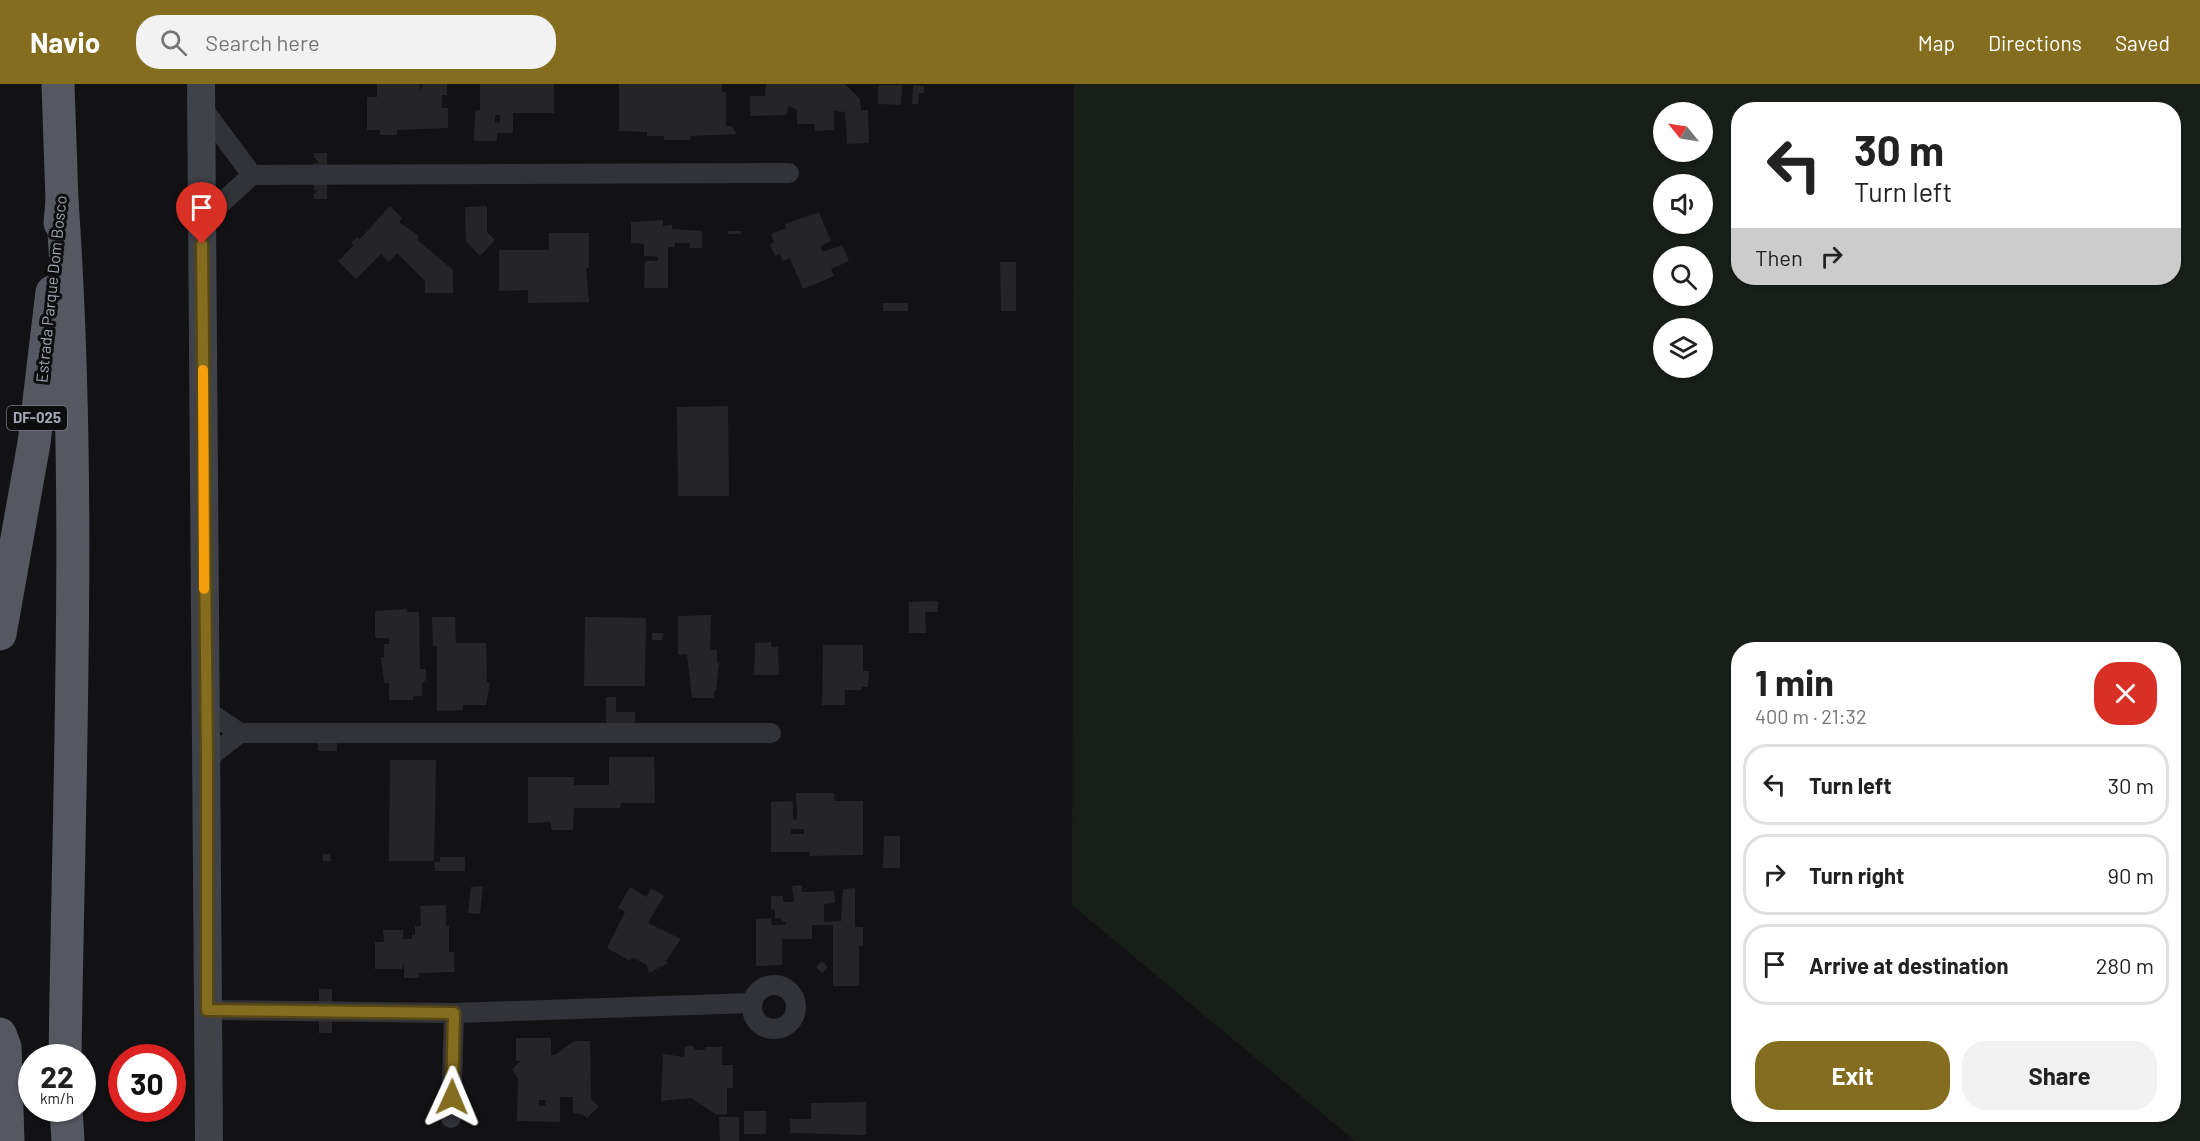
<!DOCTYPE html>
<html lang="en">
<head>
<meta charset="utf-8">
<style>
	body { margin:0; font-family:Barlow,sans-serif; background:#f2f2f2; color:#222; height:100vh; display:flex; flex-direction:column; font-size:22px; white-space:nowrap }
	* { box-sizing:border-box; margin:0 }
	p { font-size:20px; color:#767676 }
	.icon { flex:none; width:33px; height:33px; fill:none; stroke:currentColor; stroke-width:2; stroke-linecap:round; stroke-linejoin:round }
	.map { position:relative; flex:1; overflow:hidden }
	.drawer { position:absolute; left:1731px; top:558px; width:450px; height:480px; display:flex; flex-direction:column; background:#fff; border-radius:24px; box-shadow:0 2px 4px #0004 }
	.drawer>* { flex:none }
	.hud { position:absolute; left:1731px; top:18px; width:450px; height:183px; border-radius:24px; box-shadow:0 2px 4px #0004; background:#fff; color:#222; overflow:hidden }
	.needle { width:39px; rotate:300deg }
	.controls { position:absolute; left:1653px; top:18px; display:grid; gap:12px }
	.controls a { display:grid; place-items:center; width:60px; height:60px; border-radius:50%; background:#fff; box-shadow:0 2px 4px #0004; font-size:30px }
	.speed { position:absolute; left:18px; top:960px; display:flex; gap:12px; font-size:30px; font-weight:700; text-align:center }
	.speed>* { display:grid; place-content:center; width:78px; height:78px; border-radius:50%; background:#fff; box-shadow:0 2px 4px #0004; line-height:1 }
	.speed small { font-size:15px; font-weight:400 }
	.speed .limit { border:9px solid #d22; background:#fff; color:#111 }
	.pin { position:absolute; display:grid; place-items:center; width:51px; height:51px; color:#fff; margin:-62px -26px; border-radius:50% 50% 50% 0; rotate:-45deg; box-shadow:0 0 6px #0007 }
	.pin .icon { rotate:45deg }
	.me { position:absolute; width:66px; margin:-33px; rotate:1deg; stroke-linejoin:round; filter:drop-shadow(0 0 4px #0008) }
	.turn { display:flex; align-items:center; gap:21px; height:126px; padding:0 24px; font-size:27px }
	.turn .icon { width:78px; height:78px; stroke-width:2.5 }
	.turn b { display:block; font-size:42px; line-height:51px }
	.then { display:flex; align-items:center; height:57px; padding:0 24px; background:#0003; gap:12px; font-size:22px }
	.round { display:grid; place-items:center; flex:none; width:63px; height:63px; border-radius:24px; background:#f2f2f2 }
	.head { display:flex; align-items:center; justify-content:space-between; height:102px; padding:0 24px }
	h1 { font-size:36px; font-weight:700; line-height:45px }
	.cta { display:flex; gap:12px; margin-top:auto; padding:12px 24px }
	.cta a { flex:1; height:69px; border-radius:24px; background:#856d20; color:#fff; font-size:24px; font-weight:700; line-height:69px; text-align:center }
	.cta a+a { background:#f2f2f2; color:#222 }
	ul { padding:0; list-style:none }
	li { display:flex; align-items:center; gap:18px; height:81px; margin:0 12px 9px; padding:0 12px; border:3px solid #e0e0e0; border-radius:24px }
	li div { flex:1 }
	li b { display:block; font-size:22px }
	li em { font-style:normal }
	header { display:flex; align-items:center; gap:36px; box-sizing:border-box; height:84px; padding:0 30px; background:#856d20; color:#fff }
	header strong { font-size:28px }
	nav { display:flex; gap:33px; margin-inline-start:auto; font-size:21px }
	.search { width:420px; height:54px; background:#f2f2f2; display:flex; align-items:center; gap:15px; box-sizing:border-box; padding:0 21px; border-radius:24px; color:#767676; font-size:22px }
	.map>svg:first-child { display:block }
</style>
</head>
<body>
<header>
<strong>Navio</strong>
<div class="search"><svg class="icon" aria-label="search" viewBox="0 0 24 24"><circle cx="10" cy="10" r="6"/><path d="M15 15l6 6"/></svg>Search here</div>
<nav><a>Map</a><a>Directions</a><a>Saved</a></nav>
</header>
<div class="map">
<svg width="2200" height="1057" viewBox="0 0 2200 1057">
	<rect width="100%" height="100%" fill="#121214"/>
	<path fill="#181f19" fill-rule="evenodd" d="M1074,0H2200V1057H1355L1072,821ZM1738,26H2174V194H1738ZM1664,28H1702V68H1664ZM1664,100H1702V140H1664ZM1664,172H1702V212H1664ZM1664,244H1702V284H1664ZM1738,566H2174V1030H1738Z"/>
	<g fill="#252528" fill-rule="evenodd">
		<path d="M377,0H420V8L422,0H447V11H442V24H448V44L397,46V51H380V46H367V13H377Z"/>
		<path d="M480,0H554V29H513V49H497V57H474L475,27L480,26ZM495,31H500V39L495,38Z"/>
		<path d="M619,0H722V8H726V42H732L737,50L691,52L690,56H664V52H647V48L619,47Z"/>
		<path d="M766,0H845L860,15L861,26H868L869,59L847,60L845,28L834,27V46L815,47L814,40H797V26L789,22L786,31L750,32V12H765Z"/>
		<path d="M878,1H902L901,21L878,20Z"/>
		<path d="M913,1L924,2V9H919L918,20H912Z"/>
		<path d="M314,69H327V115H314V110L318,106H314L313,79H319L314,73Z"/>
		<path d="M390,122L402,134L399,138L419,152L417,155L421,159L453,186V209H425V197L397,169L389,178L381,170L356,195L338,177L354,161L351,159L357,153L360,155Z"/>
		<path d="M487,122V148L495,156L480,172L466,157L465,123Z"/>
		<path d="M819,128L831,157L820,162L823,168L842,161L849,177L831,185L834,192L803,205L790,174L782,177L780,170L775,172L770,160L774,158L771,150L786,144L785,140Z"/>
		<path d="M663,136V142L672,141V145L702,147V164H689L690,159H675V163H668V204H644L645,177H658V173L644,172V160L631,159V138Z"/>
		<rect x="728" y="147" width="13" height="3"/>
		<path d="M549,149H589V184H586L589,218L528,219V206L499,207V166H549Z"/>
		<path d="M1000,178H1016V227H1001Z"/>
		<rect x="883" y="219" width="25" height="8"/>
		<path d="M728,322L729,412H678L677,323Z"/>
		<path d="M938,517V528H925L926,549H909V518Z"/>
		<path d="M407,525V528H419L420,585H426V596L422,599V612H413V616H389V599H384L381,573H384V560H389V554H375V527Z"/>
		<path d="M711,531L710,566H717V579H719L716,607H714V614H692L687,570L678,571V534L679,532Z"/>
		<path d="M432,533H455L456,559H486L487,598H490L486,621H463V626L437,627V562H433Z"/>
		<path d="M585,533L646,534L645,602H584Z"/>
		<path d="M652,549H663L662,556H652Z"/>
		<path d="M771,558V563H778L779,591H754L755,559Z"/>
		<path d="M823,561H863V587H869L868,603H862V606H845V621H822Z"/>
		<path d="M606,613H616V628H635V639H606Z"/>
		<rect x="318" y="655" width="19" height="12"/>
		<path d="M609,673H654L655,719H621L620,724H574L573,746H551V738L528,739V693H574V701H609Z"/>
		<path d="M390,676H436L434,777H389Z"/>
		<path d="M796,709H834L835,717H863V771L810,772V768H771V718L793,717V736L797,735ZM791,745H804V750H791Z"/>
		<path d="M884,752H900V784H883Z"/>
		<path d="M323,770H330L331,777H323Z"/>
		<path d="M440,773H465V787H435L434,778H440Z"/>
		<path d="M802,801V808L834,807L835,819L824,820V838L841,837L843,805L855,804V843H863V862H859V902H833V841H812V855H782V881L756,882V835L771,834L772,841H786V838H781V834H775V826L771,825V812H783V818H794L792,802Z"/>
		<path d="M483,802L480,830L468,829L471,803Z"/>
		<path d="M630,803L647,813L651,804L664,812L648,839L681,855L666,877L668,879L649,889L647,881L632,873L630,877L607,864L625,828L618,824Z"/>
		<path d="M446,821V842H449V868H454V888L419,889V894H404V879L402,885H375V858H384L383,846H403V855H412V851H415V842H421L420,822Z"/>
		<path d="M822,877L828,883L822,889L816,883Z"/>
		<rect x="319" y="905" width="13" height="16"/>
		<rect x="319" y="932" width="13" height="17"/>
		<path d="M516,954H551V971H555L574,957H590L591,1015L599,1022L587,1034L582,1030L573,1029V1013H560V1038L517,1037L518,994L512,986L520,977H516ZM539,1016H546V1022H539Z"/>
		<path d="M685,962H694V966H704L706,963H722V981H733V1004H727V1030L717,1031L691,1014L661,1017L663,970L684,973Z"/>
		<path d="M866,1018V1051L790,1049V1035H811V1019Z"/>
		<rect x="744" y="1027" width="22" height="23"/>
		<path d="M719,1033H739V1057H720Z"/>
	</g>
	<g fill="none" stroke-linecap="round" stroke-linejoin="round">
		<g stroke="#323339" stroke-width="20">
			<path d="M201,22L252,91"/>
			<path d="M202,137L252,91L789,89"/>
			<path d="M206,626L240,649H771"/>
			<path d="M207,675L240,649"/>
			<circle cx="774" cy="923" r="22"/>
			<path d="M207,926L454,929L752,919"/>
			<path d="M451,1034L454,929"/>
		</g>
		<path stroke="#404249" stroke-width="28" d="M201,0L209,1057"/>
		<g stroke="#565861" stroke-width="33">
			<path d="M58,0L62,117L60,139"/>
			<path d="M62,117C82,401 69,688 65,974"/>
			<path d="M0,550L34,359L52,208"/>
			<path d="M0,950L5,963L8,1057"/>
			<path d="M66,1024L68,1057"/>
		</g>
	</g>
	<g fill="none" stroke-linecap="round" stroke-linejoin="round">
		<g stroke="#564715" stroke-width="15">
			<path id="route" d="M202,160L207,675V926L454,929L452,1013"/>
		</g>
		<use href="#route" stroke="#856d20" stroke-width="10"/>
		<path stroke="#f59e0b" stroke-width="10" d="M203,286L204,505"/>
	</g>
	<g text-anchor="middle" stroke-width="6" stroke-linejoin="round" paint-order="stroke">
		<rect fill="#0d0d0e" stroke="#757883" stroke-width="1.5" x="7" y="322" width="60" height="24" rx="4.5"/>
		<g font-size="15" font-weight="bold" fill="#a2a6b5">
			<text x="37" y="339">DF-025</text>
		</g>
		<g font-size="16" fill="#a2a6b5" stroke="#0d0d0e">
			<text transform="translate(51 205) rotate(-84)" y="6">Estrada Parque Dom Bosco</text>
		</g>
	</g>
</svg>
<div class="controls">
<a><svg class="needle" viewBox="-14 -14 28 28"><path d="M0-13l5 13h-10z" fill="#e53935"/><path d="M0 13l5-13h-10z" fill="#767676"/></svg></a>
<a><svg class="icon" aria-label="sound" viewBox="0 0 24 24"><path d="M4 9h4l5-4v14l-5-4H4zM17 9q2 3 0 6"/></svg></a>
<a><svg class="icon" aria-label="search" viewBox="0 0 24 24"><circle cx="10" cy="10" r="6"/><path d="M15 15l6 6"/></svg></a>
<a><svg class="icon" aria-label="layers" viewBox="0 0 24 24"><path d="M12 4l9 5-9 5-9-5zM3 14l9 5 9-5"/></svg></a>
</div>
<div class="speed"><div>22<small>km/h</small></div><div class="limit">30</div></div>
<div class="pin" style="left:202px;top:160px;background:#d93025"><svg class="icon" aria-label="arrive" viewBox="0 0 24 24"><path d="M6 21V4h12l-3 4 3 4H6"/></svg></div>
<svg class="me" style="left:452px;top:1013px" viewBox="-20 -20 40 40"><path d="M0-17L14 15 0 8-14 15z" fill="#856d20" stroke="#fff" stroke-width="4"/></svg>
<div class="hud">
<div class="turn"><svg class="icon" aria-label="left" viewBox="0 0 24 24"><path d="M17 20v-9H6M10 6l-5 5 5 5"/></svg><div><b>30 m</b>Turn left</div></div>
<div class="then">Then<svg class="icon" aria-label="right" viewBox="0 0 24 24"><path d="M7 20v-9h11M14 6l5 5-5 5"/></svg></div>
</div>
<section class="drawer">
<div class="head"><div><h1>1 min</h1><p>400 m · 21:32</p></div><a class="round" style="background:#d93025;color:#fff"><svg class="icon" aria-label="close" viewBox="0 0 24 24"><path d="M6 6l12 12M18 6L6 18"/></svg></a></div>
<ul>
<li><svg class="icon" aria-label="left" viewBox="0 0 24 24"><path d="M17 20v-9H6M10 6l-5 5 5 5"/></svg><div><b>Turn left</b></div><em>30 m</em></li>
<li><svg class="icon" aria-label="right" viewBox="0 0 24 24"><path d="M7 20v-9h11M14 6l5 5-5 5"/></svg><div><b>Turn right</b></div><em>90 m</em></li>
<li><svg class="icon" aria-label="arrive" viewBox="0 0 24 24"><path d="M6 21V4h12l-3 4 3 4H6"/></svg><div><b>Arrive at destination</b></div><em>280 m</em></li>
</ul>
<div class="cta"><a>Exit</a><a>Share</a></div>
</section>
</div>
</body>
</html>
